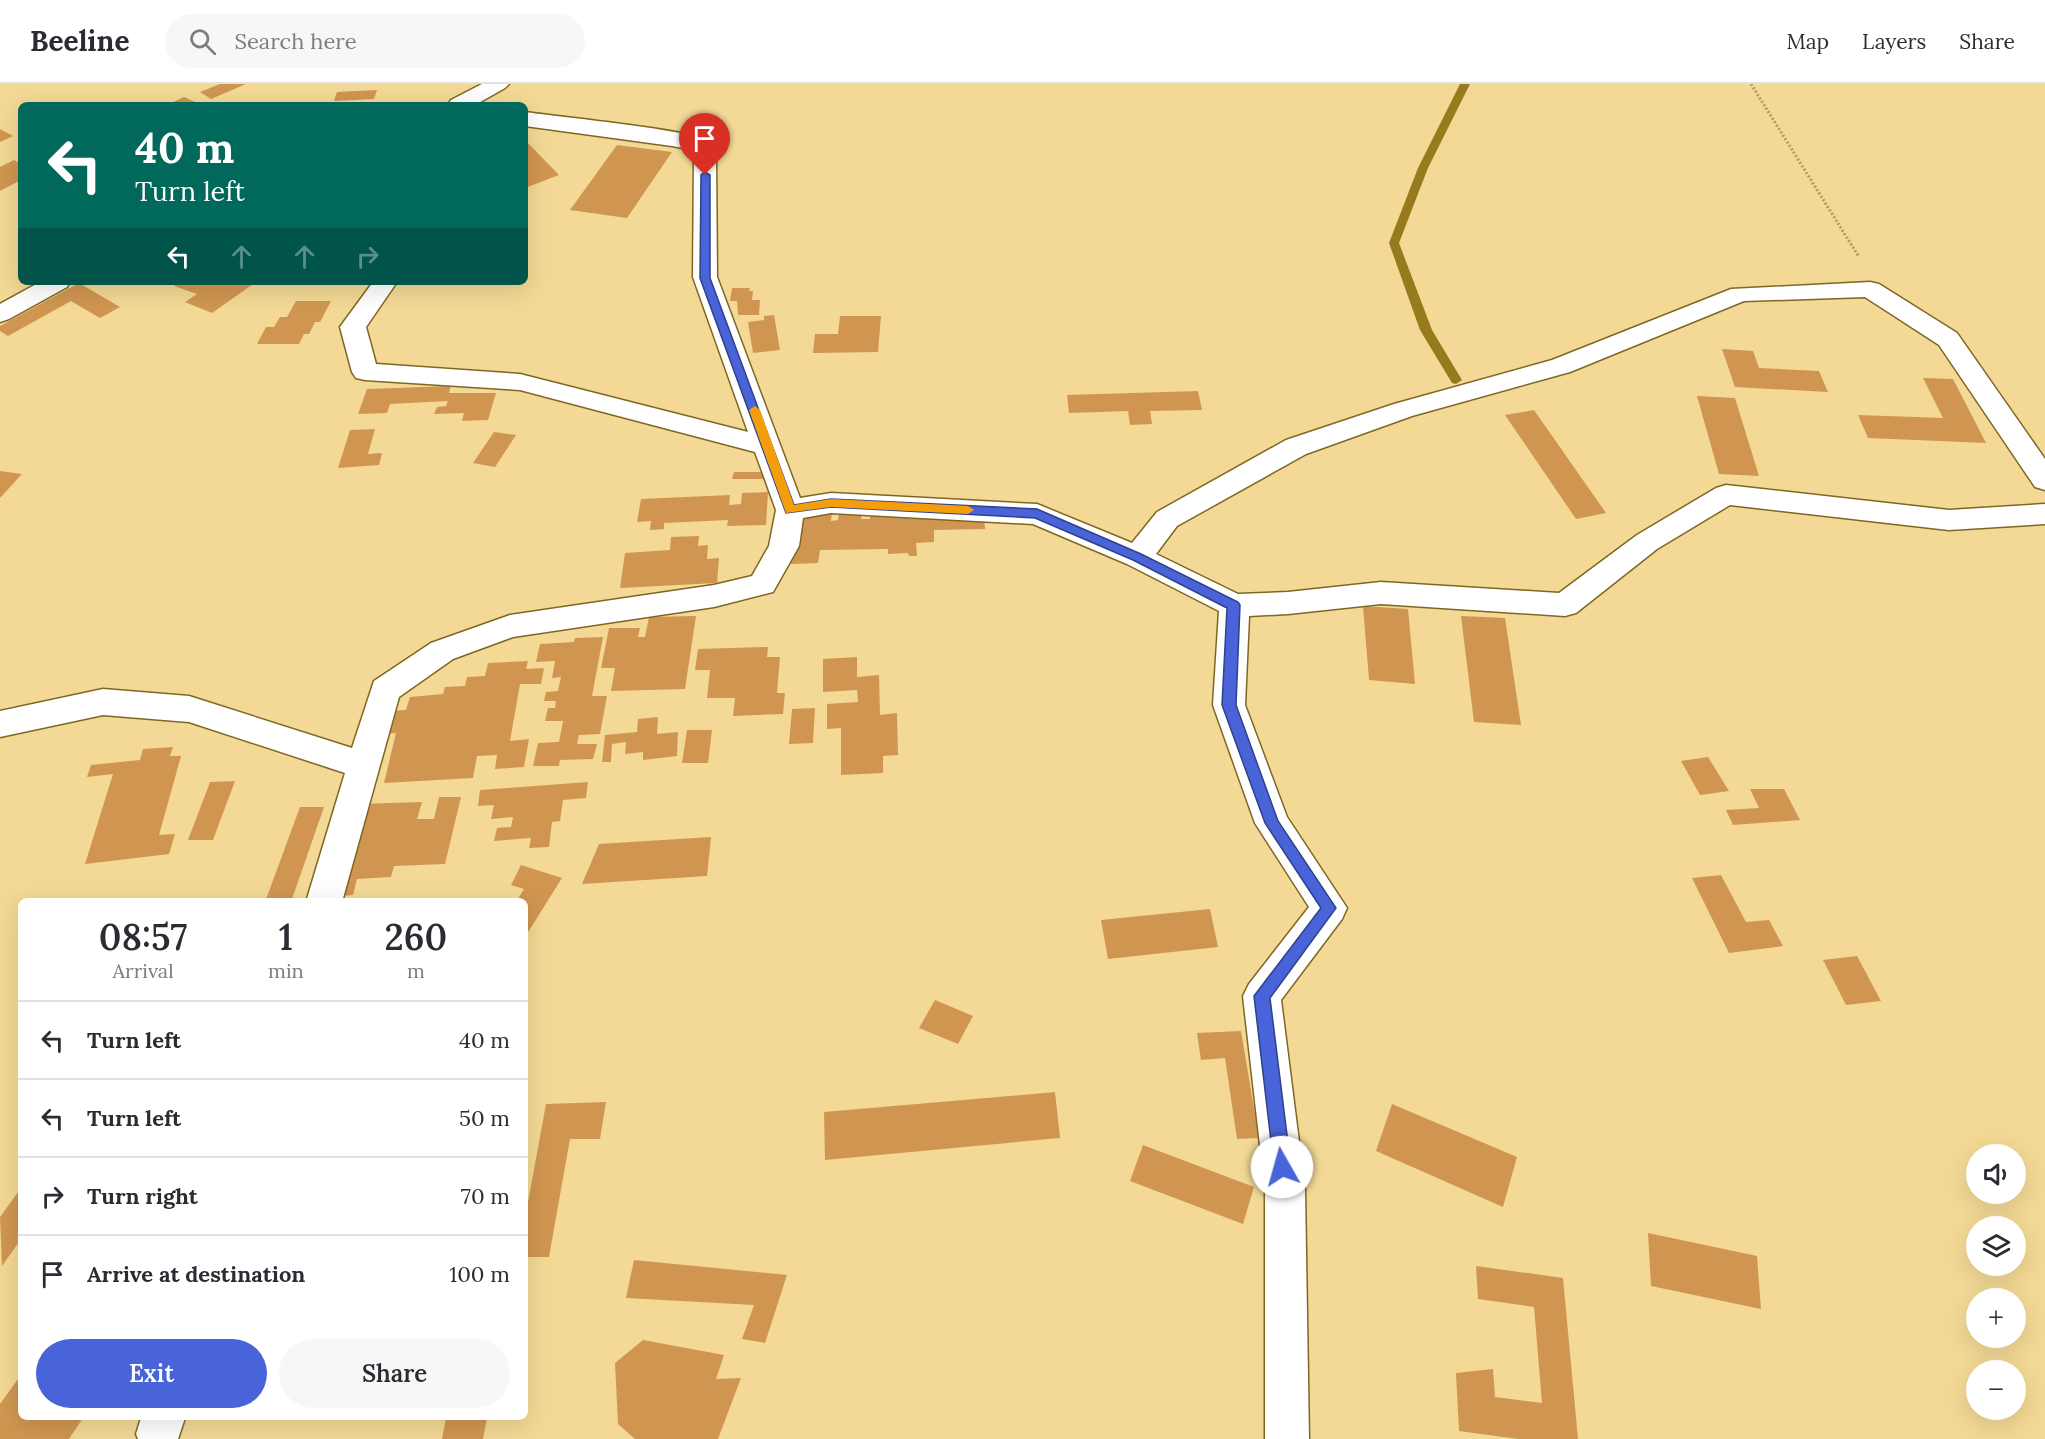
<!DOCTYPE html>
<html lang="en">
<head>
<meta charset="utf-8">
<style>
	body { margin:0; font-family:Lora,serif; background:#f7f7f7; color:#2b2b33; height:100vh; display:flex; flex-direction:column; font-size:22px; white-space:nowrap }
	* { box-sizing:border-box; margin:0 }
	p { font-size:20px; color:#7c7c81 }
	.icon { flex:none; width:33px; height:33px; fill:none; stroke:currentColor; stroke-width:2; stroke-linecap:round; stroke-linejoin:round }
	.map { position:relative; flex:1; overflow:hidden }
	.drawer { position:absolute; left:18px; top:814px; width:510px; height:522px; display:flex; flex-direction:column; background:#fff; border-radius:9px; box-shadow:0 6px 24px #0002 }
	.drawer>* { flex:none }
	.top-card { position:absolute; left:18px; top:18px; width:510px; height:183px; border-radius:9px; box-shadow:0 6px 24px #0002; background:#00695c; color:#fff; overflow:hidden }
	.tools { position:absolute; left:1966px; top:1060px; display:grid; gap:12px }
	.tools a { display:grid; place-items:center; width:60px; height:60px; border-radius:50%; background:#fff; box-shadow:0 6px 24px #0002; font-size:30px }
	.pin { position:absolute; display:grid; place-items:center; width:51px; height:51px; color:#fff; margin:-62px -26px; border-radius:50% 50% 50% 0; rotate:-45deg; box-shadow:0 0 6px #0007 }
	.pin .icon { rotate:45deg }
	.me { position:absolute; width:66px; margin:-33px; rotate:353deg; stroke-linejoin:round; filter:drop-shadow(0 0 4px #0008) }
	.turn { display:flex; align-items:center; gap:21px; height:126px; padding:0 18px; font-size:27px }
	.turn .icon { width:78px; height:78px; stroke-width:2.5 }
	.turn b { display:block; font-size:42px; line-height:51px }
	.lanes { display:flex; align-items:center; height:57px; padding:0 18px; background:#0003; justify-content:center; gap:30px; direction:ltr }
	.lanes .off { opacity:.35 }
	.eta { display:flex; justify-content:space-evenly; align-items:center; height:102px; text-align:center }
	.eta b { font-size:36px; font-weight:600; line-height:42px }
	.action { display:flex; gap:12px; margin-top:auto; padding:12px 18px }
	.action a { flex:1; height:69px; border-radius:36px; background:#4964d8; color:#fff; font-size:24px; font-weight:600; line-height:69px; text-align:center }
	.action a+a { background:#f7f7f7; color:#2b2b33 }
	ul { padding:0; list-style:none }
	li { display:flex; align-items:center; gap:18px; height:78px; padding:0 18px; border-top:2px solid #e1e1e2 }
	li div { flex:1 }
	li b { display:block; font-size:22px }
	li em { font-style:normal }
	header { display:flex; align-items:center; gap:36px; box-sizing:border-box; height:84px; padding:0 30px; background:#fff; border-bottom:2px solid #e1e1e2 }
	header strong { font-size:28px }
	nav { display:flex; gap:33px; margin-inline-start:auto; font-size:21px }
	.search { width:420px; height:54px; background:#f7f7f7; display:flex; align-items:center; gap:15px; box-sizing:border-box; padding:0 21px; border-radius:33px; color:#7c7c81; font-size:22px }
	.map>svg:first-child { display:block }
</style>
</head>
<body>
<header>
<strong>Beeline</strong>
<div class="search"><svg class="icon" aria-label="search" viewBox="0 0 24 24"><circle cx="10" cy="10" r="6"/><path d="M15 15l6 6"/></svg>Search here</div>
<nav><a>Map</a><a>Layers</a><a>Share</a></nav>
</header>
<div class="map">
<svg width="2045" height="1355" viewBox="0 0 2045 1355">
	<rect width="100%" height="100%" fill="#f3d995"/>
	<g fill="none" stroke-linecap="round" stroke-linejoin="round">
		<path fill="#987a1e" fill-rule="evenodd" d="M1460,0H1470L1428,84L1399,159L1432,246L1462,296L1456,300L1452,299L1420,246L1389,159L1418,84Z"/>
	</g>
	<g fill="#d09651">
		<path d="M220,0H246L211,15L200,8Z"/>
		<path d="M377,6L374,15L334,17L337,8Z"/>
		<path d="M184,13L202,21H167Z"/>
		<path d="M0,45L13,52L0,58Z"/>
		<path d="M525,56L559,91L525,104Z"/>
		<path d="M617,61L672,68L627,134L570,126Z"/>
		<path d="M14,76L21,80V96L0,107V83Z"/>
		<path d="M180,198H256L212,229L185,218L197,210L174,202Z"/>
		<path d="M79,199L120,223L100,234L71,217L8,252L0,247V242Z"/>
		<path d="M732,204H750L749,207H753L752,216H760L759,231H738L737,217H730Z"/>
		<path d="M296,217H331L320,238H315L309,250H304L299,260H257L266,243H274L280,233H287Z"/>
		<path d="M774,231L780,266L753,269L748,238L764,236V232Z"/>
		<path d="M840,232H881L878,268L813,269L815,250H838Z"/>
		<path d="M1722,265L1753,267L1759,284L1819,287L1828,308L1735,303Z"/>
		<path d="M1923,294L1953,295L1986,359L1868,354L1858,331L1943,334Z"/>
		<path d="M451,302L449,309H496L488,336L462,337L464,329L434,330L437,323L446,322L448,317L390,320L387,329L358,330L367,305Z"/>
		<path d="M1198,307L1202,326L1150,327L1152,340L1130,341L1128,327L1069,329L1067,311Z"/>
		<path d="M1697,312L1735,314L1759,392L1719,390Z"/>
		<path d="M1534,326L1606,429L1576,435L1505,331Z"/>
		<path d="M375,345L368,370L382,369L379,381L338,384L350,346Z"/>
		<path d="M494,348L516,351L495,383L473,379Z"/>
		<path d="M0,387L22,390L0,414Z"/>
		<path d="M734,388H764V395H732Z"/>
		<path d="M768,408L766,441L727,442L728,436L664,439V445L650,446L651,437L637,438L641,415L730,411L729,421L741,420L742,409Z"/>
		<path d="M870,426H884V433L984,430L985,445L934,446V458L916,459L917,472H909L908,469L888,470V465L820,466L818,479L791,480L792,463H800L801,440L794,428L832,427L831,437L838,436L839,429L862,428L861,435H870Z"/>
		<path d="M699,452L698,462L708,461L707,475L719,474L717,499L620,504L625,469L670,466L671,453Z"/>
		<path d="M1363,522L1408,525L1415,600L1369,596Z"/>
		<path d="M696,532L685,605L611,607L615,584H601L609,544H640L638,553H645L649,533Z"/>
		<path d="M1461,532L1505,534L1521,641L1474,638Z"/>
		<path d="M603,553L592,612H607L600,650L579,651L577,660H597L593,675L560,676L559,682H533L538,659L559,658L563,637H545L548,624H555L556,617H544L546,608L558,607L561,593L552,594L555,577L536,578L540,560L574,558L575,554Z"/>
		<path d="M768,563L767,573H780L777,609H785L783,630L733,632L735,614H707L710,586H695L698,565Z"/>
		<path d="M857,573V593L879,591L880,631L897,629L898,671L883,672V689L841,691V644L827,645V620L858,618L857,606L823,608V575Z"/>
		<path d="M528,577L526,585L544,584L541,600H520L510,657L529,655L524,683L495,685L497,671L477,672L473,694L384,699L396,649L384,650L389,627L406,626L410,613L443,610L445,603L465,602L467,593L485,592L488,579Z"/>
		<path d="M815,624L813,659L789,660L792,625Z"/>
		<path d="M658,633L657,650L678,648L677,672L643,676V668L625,670L626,658L612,660L611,678H602L605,651L637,648L638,635Z"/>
		<path d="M687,646H712L708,679H682Z"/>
		<path d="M173,663L170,672H181L159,751L175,750L169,770L85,780L113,690L87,693L91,681L140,676L143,665Z"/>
		<path d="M1708,673L1729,707L1700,711L1681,677Z"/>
		<path d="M235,697L213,756H188L210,698Z"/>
		<path d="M588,698L586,714L563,716L560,737L552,738L549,763L529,764L531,754L494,757L497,744L511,743L513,733L491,735L494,721L478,722L480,706Z"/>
		<path d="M1750,705H1784L1800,736L1733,741L1726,726L1759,724Z"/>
		<path d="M439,713H461L445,780L394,782L391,793L357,795L353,811L333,813L358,720L422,718L417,735H434Z"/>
		<path d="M300,723H324L291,818H265Z"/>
		<path d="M711,753L707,792L582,800L599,760Z"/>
		<path d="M521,781L562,794L525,853V818H516L524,805L511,801Z"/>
		<path d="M1721,791L1746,838L1769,836L1783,862L1729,869L1692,794Z"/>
		<path d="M1210,825L1218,863L1108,875L1101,836Z"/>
		<path d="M1857,872L1881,917L1846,921L1823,876Z"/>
		<path d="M935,916L973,932L958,960L919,944Z"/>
		<path d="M1241,947L1259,1054L1237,1055L1225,974L1201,976L1197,949Z"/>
		<path d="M1055,1008L1060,1054L825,1076L824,1028Z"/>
		<path d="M606,1018L600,1055H570L549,1173H525V1118H528L546,1020Z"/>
		<path d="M1392,1020L1517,1073L1503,1123L1376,1067Z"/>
		<path d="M1143,1061L1254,1103L1243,1140L1130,1097Z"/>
		<path d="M21,1104V1155L2,1182L0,1133Z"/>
		<path d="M1648,1149L1757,1172L1761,1225L1651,1202Z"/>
		<path d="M634,1176L787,1191L765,1259L742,1255L754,1221L626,1214Z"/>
		<path d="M1476,1182L1563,1194L1578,1355H1518L1459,1347L1456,1289L1493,1285L1495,1313L1542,1319L1534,1223L1478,1215Z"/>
		<path d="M643,1256L724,1271L716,1295L741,1294L718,1355H635L618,1340L615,1279Z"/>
		<path d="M18,1295L21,1296V1334H83L69,1355H0V1320Z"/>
		<path d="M446,1334H487L483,1355H442Z"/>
	</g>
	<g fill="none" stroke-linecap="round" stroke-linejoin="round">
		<g stroke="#7f6723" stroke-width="3">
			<g id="minor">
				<path d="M482,0H509L505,4L475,21H448L451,16Z"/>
				<path d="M525,28C552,32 691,46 705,56C709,60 713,66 716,71L717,193L800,414L831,409L1037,420L1132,459L1157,428L1286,356L1394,320L1552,276L1731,205L1870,198L1879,200L1957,249L2045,375V406L2035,403L1939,261L1865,213L1744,217L1570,288L1412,332L1306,370L1177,442L1156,470L1238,510L1288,508L1381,498L1559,509L1637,451L1716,404L1726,401L1949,426L2045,420V440L1949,446L1730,421L1657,465L1576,529L1565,532L1381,520L1288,530L1249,532L1245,621L1287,733L1347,824L1342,835L1281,916L1305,1105L1309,1355H1265V1105L1243,912L1249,900L1309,823L1255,739L1213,621L1219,527L1127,480L1033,440L831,429L803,434L799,462L773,508L714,523L513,553L453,575L399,613L342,818H306L345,689L189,638L103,631L0,653V627L103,605L189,612L352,664L374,597L431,559L510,531L714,501L752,492L769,462L776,426L755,368L520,306L365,296L356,294L352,288L340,243L373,198H397L366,243L376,280L520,290L748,348L693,193L694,72L688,65L672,62L525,42Z"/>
				<path d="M40,198H70L67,203L9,235L0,238V220Z"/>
				<path d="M141,1334H185L178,1355H138L136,1350Z"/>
			</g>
		</g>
		<path stroke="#b19c65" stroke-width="3" stroke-dasharray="2 2" stroke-linecap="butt" d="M1751,0L1859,173"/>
		<use href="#minor" fill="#fff" fill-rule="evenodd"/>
	</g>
	<path fill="#4964d8" stroke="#2f418c" stroke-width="1.5" d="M705,88L710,91V194L794,421L831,415L1037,425L1141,470L1238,518L1240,521L1236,621L1278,737L1336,824L1270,914L1291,1083L1288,1089L1282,1092L1277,1089L1274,1083L1254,912L1321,824L1265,739L1222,621L1227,524L1133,476L1035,434L831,423L786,429L700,194L701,91Z"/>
	<path fill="#f59e0b" d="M755,322L760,326L794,421L831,415L968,422L974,426L968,430L831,423L786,429L749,326Z"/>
</svg>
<div class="tools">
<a><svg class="icon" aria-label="sound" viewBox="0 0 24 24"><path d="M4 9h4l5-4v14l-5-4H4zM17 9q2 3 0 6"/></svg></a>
<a><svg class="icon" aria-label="layers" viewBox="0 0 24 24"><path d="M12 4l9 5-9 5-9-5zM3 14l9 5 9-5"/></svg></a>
<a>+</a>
<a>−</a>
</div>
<div class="pin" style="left:705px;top:91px;background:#d93025"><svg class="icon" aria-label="arrive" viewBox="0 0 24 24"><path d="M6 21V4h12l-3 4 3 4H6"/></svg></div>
<svg class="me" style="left:1282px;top:1083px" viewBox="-20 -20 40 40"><circle r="19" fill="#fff"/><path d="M0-13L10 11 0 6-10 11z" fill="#4964d8"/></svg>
<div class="top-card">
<div class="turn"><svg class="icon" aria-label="left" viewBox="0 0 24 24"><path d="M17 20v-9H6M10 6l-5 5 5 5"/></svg><div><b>40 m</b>Turn left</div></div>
<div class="lanes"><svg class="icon" aria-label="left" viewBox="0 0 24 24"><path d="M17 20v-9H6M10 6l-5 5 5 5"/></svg><svg class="icon off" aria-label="ahead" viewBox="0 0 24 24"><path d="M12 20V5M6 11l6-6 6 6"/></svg><svg class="icon off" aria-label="ahead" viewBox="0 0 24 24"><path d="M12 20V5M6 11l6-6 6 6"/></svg><svg class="icon off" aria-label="right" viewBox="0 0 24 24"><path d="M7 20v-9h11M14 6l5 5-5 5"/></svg></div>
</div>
<section class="drawer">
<div class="eta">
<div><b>08:57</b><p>Arrival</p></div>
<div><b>1</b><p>min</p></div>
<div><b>260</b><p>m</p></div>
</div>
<ul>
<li><svg class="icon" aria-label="left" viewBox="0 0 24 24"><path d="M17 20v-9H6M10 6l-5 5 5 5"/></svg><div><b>Turn left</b></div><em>40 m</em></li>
<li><svg class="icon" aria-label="left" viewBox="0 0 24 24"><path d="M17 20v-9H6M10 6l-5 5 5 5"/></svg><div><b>Turn left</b></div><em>50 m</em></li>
<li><svg class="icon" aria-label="right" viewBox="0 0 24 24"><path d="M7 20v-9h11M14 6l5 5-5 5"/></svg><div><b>Turn right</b></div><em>70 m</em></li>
<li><svg class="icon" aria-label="arrive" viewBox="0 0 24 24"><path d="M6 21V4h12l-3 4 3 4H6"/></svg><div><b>Arrive at destination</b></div><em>100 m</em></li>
</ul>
<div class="action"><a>Exit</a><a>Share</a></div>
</section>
</div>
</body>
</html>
